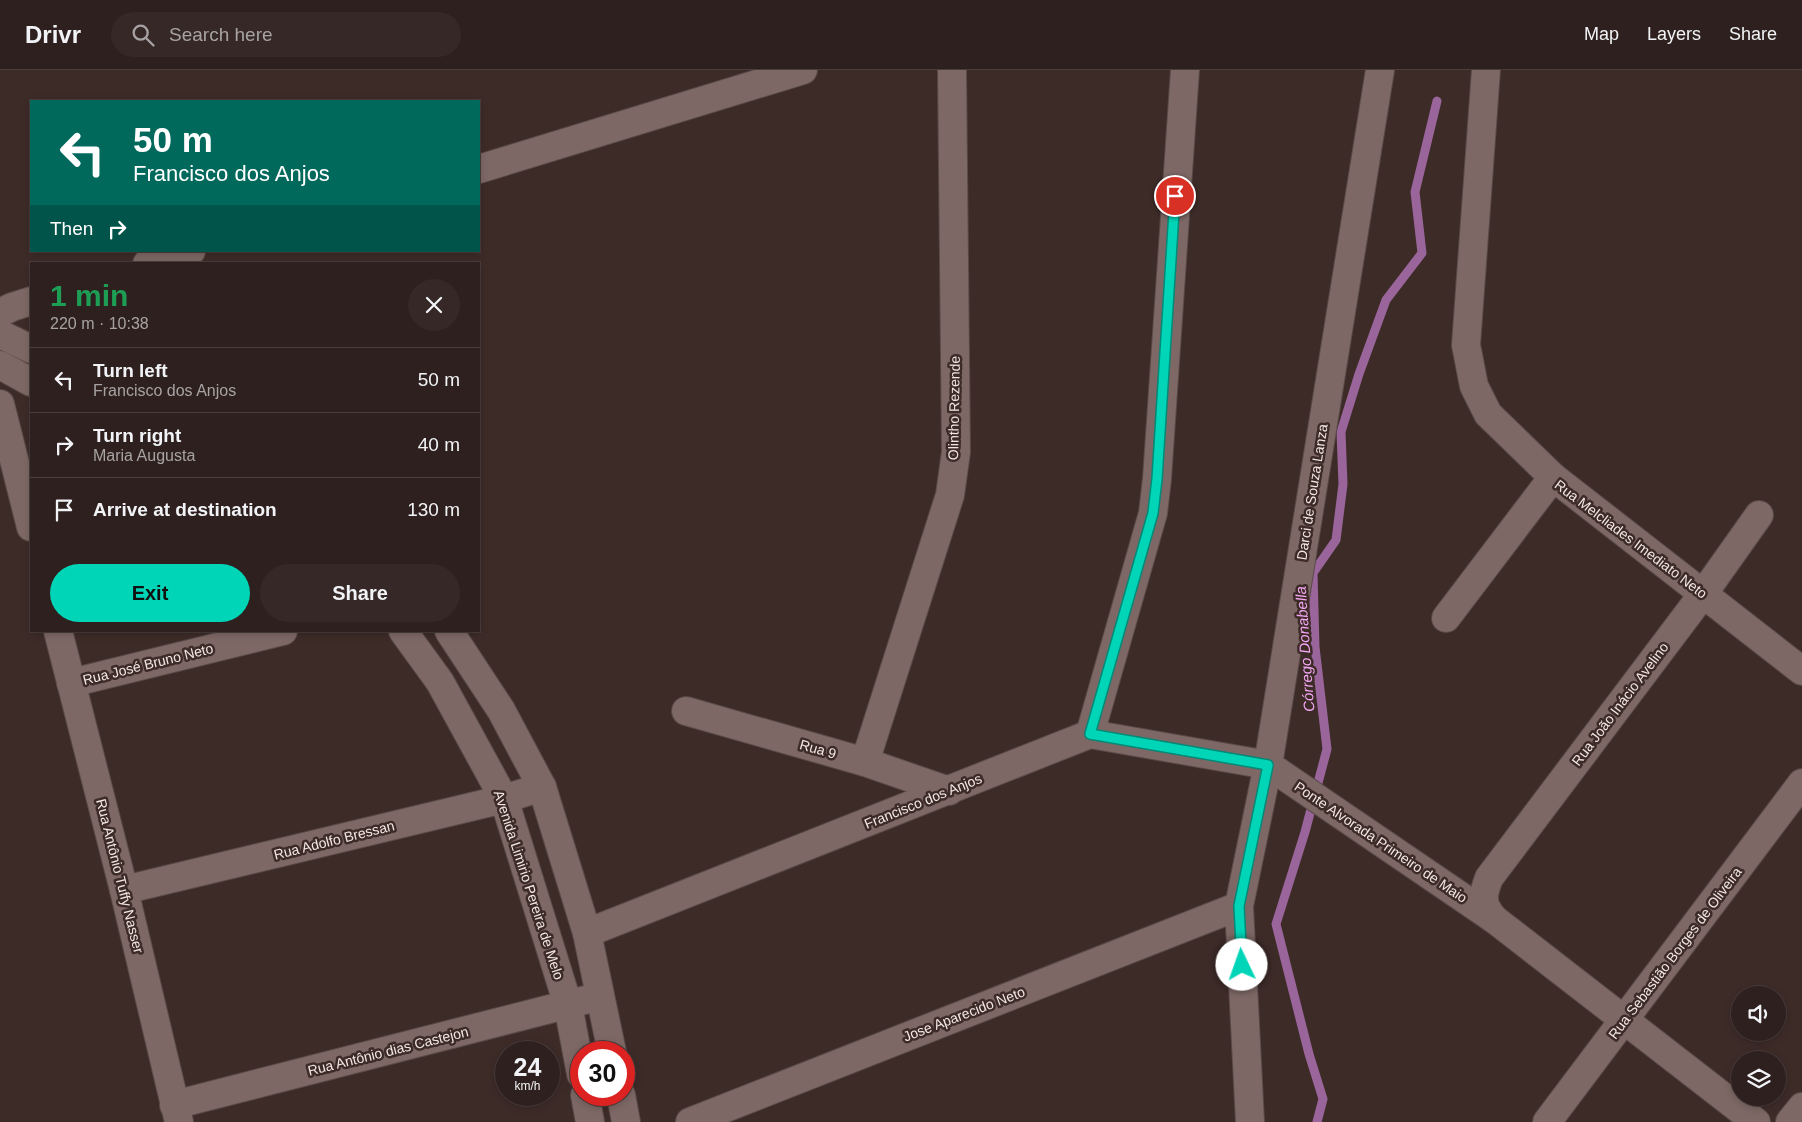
<!DOCTYPE html>
<html lang="en">
<head>
<meta charset="utf-8">
<style>
	body { margin:0; font-family:Helvetica,sans-serif; background:#362827; color:#f1f3f6; height:100vh; display:flex; flex-direction:column; font-size:19px; white-space:nowrap }
	* { box-sizing:border-box; margin:0 }
	p { font-size:16px; color:#a7a3a4 }
	.icon { flex:none; width:28px; height:28px; fill:none; stroke:currentColor; stroke-width:2; stroke-linecap:round; stroke-linejoin:round }
	.map { position:relative; flex:1; overflow:hidden }
	.details { position:absolute; left:30px; top:192px; width:450px; height:370px; display:flex; flex-direction:column; background:#2e201e; border-radius:0px; box-shadow:0 2px 8px #0003,0 0 0 1px #493e3c }
	.details>* { flex:none }
	.guide { position:absolute; left:30px; top:30px; width:450px; height:152px; border-radius:0px; box-shadow:0 2px 8px #0003,0 0 0 1px #493e3c; background:#00695c; color:#fff; overflow:hidden }
	.fabs { position:absolute; left:1731px; top:916px; display:grid; gap:10px }
	.fabs a { display:grid; place-items:center; width:55px; height:55px; border-radius:50%; background:#2e201e; box-shadow:0 2px 8px #0003,0 0 0 1px #493e3c; font-size:25px }
	.speed { position:absolute; left:495px; top:971px; display:flex; gap:10px; font-size:25px; font-weight:700; text-align:center }
	.speed>* { display:grid; place-content:center; width:65px; height:65px; border-radius:50%; background:#2e201e; box-shadow:0 2px 8px #0003,0 0 0 1px #493e3c; line-height:1 }
	.speed small { font-size:12px; font-weight:400 }
	.speed .limit { border:8px solid #d22; background:#fff; color:#111 }
	.pin { position:absolute; display:grid; place-items:center; width:42px; height:42px; color:#fff; margin:-21px; border:2px solid #fff; border-radius:50%; box-shadow:0 1px 5px #0007 }
	.me { position:absolute; width:55px; margin:-28px; rotate:357deg; stroke-linejoin:round; filter:drop-shadow(0 0 4px #0008) }
	.turn { display:flex; align-items:center; gap:18px; height:105px; padding:0 20px; font-size:22px }
	.turn .icon { width:65px; height:65px; stroke-width:2.5 }
	.turn b { display:block; font-size:35px; line-height:42px }
	.then { display:flex; align-items:center; height:48px; padding:0 20px; background:#0003; gap:10px; font-size:19px }
	.round { display:grid; place-items:center; flex:none; width:52px; height:52px; border-radius:26px; background:#362827 }
	.head { display:flex; align-items:center; justify-content:space-between; height:85px; padding:0 20px }
	h1 { font-size:30px; font-weight:700; line-height:38px; color:#1e9e55 }
	.action { display:flex; gap:10px; margin-top:auto; padding:10px 20px }
	.action a { flex:1; height:58px; border-radius:30px; background:#00d5b7; color:#111; font-size:20px; font-weight:700; line-height:58px; text-align:center }
	.action a+a { background:#362827; color:#f1f3f6 }
	ul { padding:0; list-style:none }
	li { display:flex; align-items:center; gap:15px; height:65px; padding:0 20px; border-top:1px solid #493e3c }
	li div { flex:1 }
	li b { display:block; font-size:19px }
	li em { font-style:normal }
	header { display:flex; align-items:center; gap:30px; box-sizing:border-box; height:70px; padding:0 25px; background:#2e201e; border-bottom:1px solid #493e3c }
	header strong { font-size:24px }
	nav { display:flex; gap:28px; margin-inline-start:auto; font-size:18px }
	.search { width:350px; height:45px; background:#362827; display:flex; align-items:center; gap:12px; box-sizing:border-box; padding:0 18px; border-radius:28px; color:#a7a3a4; font-size:19px }
	.map>svg:first-child { display:block }
</style>
</head>
<body>
<header>
<strong>Drivr</strong>
<div class="search"><svg class="icon" aria-label="search" viewBox="0 0 24 24"><circle cx="10" cy="10" r="6"/><path d="M15 15l6 6"/></svg>Search here</div>
<nav><a>Map</a><a>Layers</a><a>Share</a></nav>
</header>
<div class="map">
<svg width="1802" height="1052" viewBox="0 0 1802 1052">
	<rect width="100%" height="100%" fill="#3d2b28"/>
	<g fill="none" stroke-linecap="round" stroke-linejoin="round">
		<path stroke="#9a659a" stroke-width="9" d="M1317,1052L1323,1029L1309,984L1276,854L1305,762L1327,679L1315,577L1313,503L1336,470L1343,414L1341,362L1359,304L1386,230L1422,183L1415,122L1437,31"/>
		<g stroke="#594a48" stroke-width="30">
			<g id="street">
				<path d="M1486,0L1466,275L1474,316L1488,344L1553,407"/>
				<path d="M479,99L803,0"/>
				<path d="M147,194L191,181"/>
				<path d="M0,243L12,237L31,231"/>
				<path d="M0,264L31,279"/>
				<path d="M0,295L31,312"/>
				<path d="M0,334L31,457"/>
				<path d="M1446,548L1553,407L1802,601"/>
				<path d="M58,561L124,820L179,1052"/>
				<path d="M403,561L440,612L504,729L568,935L581,1004"/>
				<path d="M449,561L501,640L542,717L587,863L612,982"/>
				<path d="M71,613L283,561"/>
				<path d="M686,641L865,692L949,721"/>
				<path d="M1090,664L1153,443L1157,409L1185,0"/>
				<path d="M865,692L950,425L956,382L952,0"/>
				<path d="M124,820L504,729L542,717"/>
				<path d="M587,863L1090,664L1268,695L1494,849"/>
				<path d="M585,1025L590,1052"/>
				<path d="M621,1025L626,1052"/>
				<path d="M174,1035L585,930"/>
				<path d="M690,1052L1239,836"/>
				<path d="M1250,1052L1239,836L1268,695L1380,0"/>
				<path d="M1547,1052L1802,713"/>
				<path d="M1756,1052L1494,849C1481,834 1482,826 1489,808L1703,524L1759,445"/>
				<path d="M1790,1052L1802,1037"/>
			</g>
		</g>
		<use href="#street" stroke="#7d6865" stroke-width="28"/>
	</g>
	<g fill="none" stroke-linecap="round" stroke-linejoin="round">
		<g stroke="#008a77" stroke-width="12">
			<path id="route" d="M1175,126L1157,409L1153,443L1090,664L1268,695L1239,836L1242,895"/>
		</g>
		<use href="#route" stroke="#00d5b7" stroke-width="9"/>
	</g>
	<g text-anchor="middle" stroke-width="5" stroke-linejoin="round" paint-order="stroke">
		<g font-size="14" fill="#f2e6e4" stroke="#3d2b28">
			<text transform="translate(954 338) rotate(-89)" y="5">Olintho Rezende</text>
			<text transform="translate(1312 422) rotate(-81)" y="5">Darci de Souza Lanza</text>
			<text transform="translate(1631 469) rotate(37)" y="5">Rua Melcliades Imediato Neto</text>
			<text transform="translate(148 594) rotate(-14)" y="5">Rua José Bruno Neto</text>
			<text transform="translate(1620 634) rotate(-53)" y="5">Rua João Inácio Avelino</text>
			<text transform="translate(818 679) rotate(16)" y="5">Rua 9</text>
			<text transform="translate(923 731) rotate(-22)" y="5">Francisco dos Anjos</text>
			<text transform="translate(334 770) rotate(-14)" y="5">Rua Adolfo Bressan</text>
			<text transform="translate(1381 772) rotate(34)" y="5">Ponte Alvorada Primeiro de Maio</text>
			<text transform="translate(120 806) rotate(76)" y="5">Rua Antônio Tuffy Nasser</text>
			<text transform="translate(529 815) rotate(72)" y="5">Avenida Limirio Pereira de Melo</text>
			<text transform="translate(1675 883) rotate(-53)" y="5">Rua Sebastião Borges de Oliveira</text>
			<text transform="translate(964 944) rotate(-21)" y="5">Jose Aparecido Neto</text>
			<text transform="translate(388 981) rotate(-14)" y="5">Rua Antônio dias Castejon</text>
		</g>
		<g font-size="15" font-style="italic" fill="#f2a6f1" stroke="#3d2b28">
			<text transform="translate(1305 579) rotate(-94)" y="5">Córrego Donabella</text>
		</g>
	</g>
</svg>
<div class="fabs">
<a><svg class="icon" aria-label="sound" viewBox="0 0 24 24"><path d="M4 9h4l5-4v14l-5-4H4zM17 9q2 3 0 6"/></svg></a>
<a><svg class="icon" aria-label="layers" viewBox="0 0 24 24"><path d="M12 4l9 5-9 5-9-5zM3 14l9 5 9-5"/></svg></a>
</div>
<div class="speed"><div>24<small>km/h</small></div><div class="limit">30</div></div>
<div class="pin" style="left:1175px;top:126px;background:#d93025"><svg class="icon" aria-label="arrive" viewBox="0 0 24 24"><path d="M6 21V4h12l-3 4 3 4H6"/></svg></div>
<svg class="me" style="left:1242px;top:895px" viewBox="-20 -20 40 40"><circle r="19" fill="#fff"/><path d="M0-13L10 11 0 6-10 11z" fill="#00d5b7"/></svg>
<div class="guide">
<div class="turn"><svg class="icon" aria-label="left" viewBox="0 0 24 24"><path d="M17 20v-9H6M10 6l-5 5 5 5"/></svg><div><b>50 m</b>Francisco dos Anjos</div></div>
<div class="then">Then<svg class="icon" aria-label="right" viewBox="0 0 24 24"><path d="M7 20v-9h11M14 6l5 5-5 5"/></svg></div>
</div>
<section class="details">
<div class="head"><div><h1>1 min</h1><p>220 m · 10:38</p></div><a class="round"><svg class="icon" aria-label="close" viewBox="0 0 24 24"><path d="M6 6l12 12M18 6L6 18"/></svg></a></div>
<ul>
<li><svg class="icon" aria-label="left" viewBox="0 0 24 24"><path d="M17 20v-9H6M10 6l-5 5 5 5"/></svg><div><b>Turn left</b><p>Francisco dos Anjos</p></div><em>50 m</em></li>
<li><svg class="icon" aria-label="right" viewBox="0 0 24 24"><path d="M7 20v-9h11M14 6l5 5-5 5"/></svg><div><b>Turn right</b><p>Maria Augusta</p></div><em>40 m</em></li>
<li><svg class="icon" aria-label="arrive" viewBox="0 0 24 24"><path d="M6 21V4h12l-3 4 3 4H6"/></svg><div><b>Arrive at destination</b></div><em>130 m</em></li>
</ul>
<div class="action"><a>Exit</a><a>Share</a></div>
</section>
</div>
</body>
</html>
